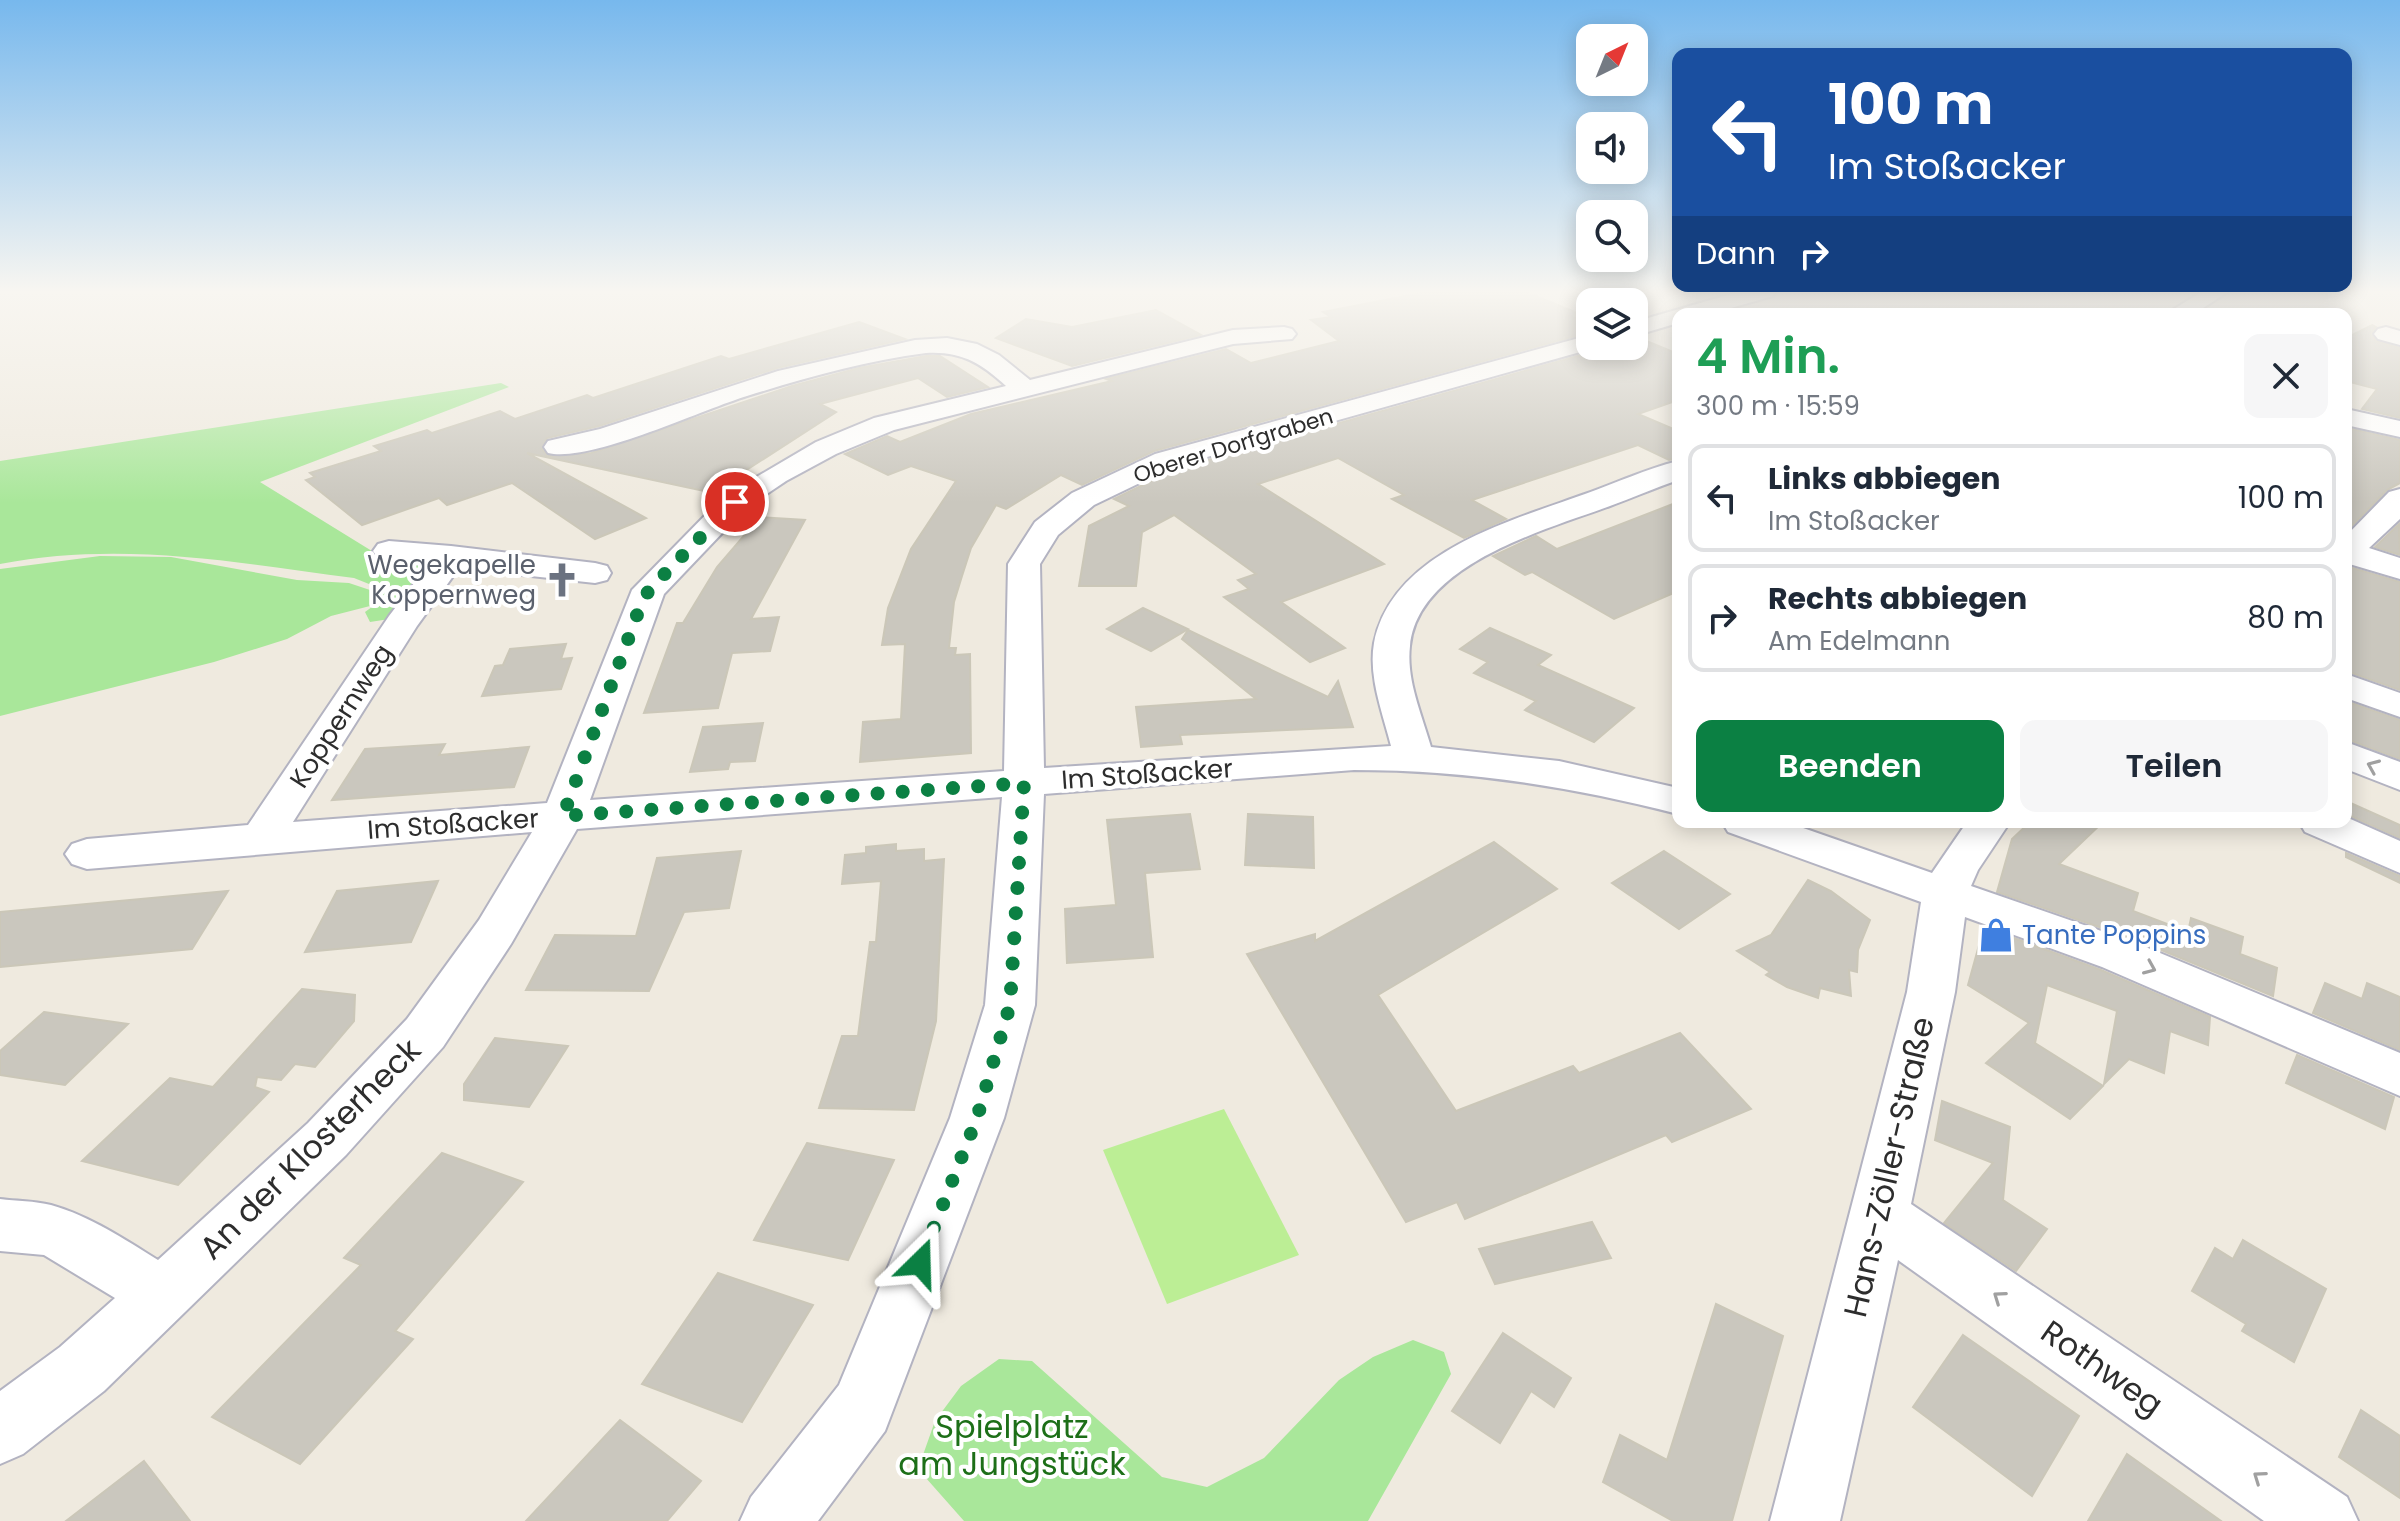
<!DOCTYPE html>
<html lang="de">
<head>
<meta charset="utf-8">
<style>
	body { margin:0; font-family:Poppins,sans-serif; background:#f6f6f7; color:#1f2937; height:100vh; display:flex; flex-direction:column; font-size:30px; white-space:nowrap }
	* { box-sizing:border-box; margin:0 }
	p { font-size:26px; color:#747a83 }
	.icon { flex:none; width:44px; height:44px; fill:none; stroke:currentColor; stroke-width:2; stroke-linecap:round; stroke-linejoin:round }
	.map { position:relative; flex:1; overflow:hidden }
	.sheet { position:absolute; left:1672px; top:308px; width:680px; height:520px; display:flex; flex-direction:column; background:#fff; border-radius:16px; box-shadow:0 4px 20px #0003 }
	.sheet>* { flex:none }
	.hud { position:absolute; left:1672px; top:48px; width:680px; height:244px; border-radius:16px; box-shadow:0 4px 20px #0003; background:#1a4fa0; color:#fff; overflow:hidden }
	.needle { width:52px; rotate:43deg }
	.tools { position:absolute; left:1576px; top:24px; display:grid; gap:16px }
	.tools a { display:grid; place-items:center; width:72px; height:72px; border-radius:16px; background:#fff; box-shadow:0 4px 20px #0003; font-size:40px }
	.pin { position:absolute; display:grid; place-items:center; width:68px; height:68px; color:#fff; margin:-34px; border:4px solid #fff; border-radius:50%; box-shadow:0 2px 8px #0007 }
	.me { position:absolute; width:88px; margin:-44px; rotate:22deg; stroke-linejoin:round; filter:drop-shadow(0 0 6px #0008) }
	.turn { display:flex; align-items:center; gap:28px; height:168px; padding:0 24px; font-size:36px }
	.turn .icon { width:104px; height:104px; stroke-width:2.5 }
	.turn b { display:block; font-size:56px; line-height:68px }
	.then { display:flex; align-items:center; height:76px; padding:0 24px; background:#0003; gap:16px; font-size:30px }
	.round { display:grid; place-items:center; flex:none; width:84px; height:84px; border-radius:16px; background:#f6f6f7 }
	.headline { display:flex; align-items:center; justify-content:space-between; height:136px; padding:0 24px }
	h1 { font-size:48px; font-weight:600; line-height:60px; color:#1e9e55 }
	.primary-button { display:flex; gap:16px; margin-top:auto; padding:16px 24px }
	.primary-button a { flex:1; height:92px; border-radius:16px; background:#0b8043; color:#fff; font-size:32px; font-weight:600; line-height:92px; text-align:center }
	.primary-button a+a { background:#f6f6f7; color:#1f2937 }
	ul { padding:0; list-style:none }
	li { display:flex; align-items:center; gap:24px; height:108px; margin:0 16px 12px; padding:0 8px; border:4px solid #e0e1e3; border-radius:16px }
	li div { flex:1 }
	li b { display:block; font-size:30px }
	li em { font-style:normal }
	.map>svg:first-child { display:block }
</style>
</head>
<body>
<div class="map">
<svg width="2400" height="1521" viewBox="0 0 2400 1521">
	<rect width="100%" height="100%" fill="#efeadf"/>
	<g fill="#a9e79a">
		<path d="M501,383L509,387L260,482L380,556L427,560L429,567L396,618L370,622L365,612L376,604L375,596L379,588L354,578C233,562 121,541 0,564V461Z"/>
		<path d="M100,556L171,557L297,580L349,583L373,591L370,606L331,616L287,639L214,662L0,716V569Z"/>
		<path d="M1413,1340L1444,1352L1451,1374L1368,1521H964L918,1469L935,1421L961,1386L999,1359L1032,1361L1162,1477L1207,1487L1264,1458L1339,1380L1373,1357Z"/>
	</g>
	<path fill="#bcee95" d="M1224,1109L1299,1255L1167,1304L1103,1150Z"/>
	<g fill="#cac7be" stroke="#cbc7b8" stroke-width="2">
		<path d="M1431,291H1523L1590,318V332L1154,451L1082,485L1061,475L1006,509L996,505L971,548L962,576L954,602L949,648H956L955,655L970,654L971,753L860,762L863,722L901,719L905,644L882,645L888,608L911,549L956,481L911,466L888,475L845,454L887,436L900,442L971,414L1112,381L1106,379L1226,349L1251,363L1339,341L1311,320L1331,317L1323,312Z"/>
		<path d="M1156,310L1201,335L1072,366L996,338L1026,319L1072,327Z"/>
		<path d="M859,322L905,339L777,368L599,426L547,438L542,449L548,456L591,453L792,386L859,368L926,356H940L988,387L947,397L918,378L820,404L836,412L745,471L704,491L527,453L646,518L595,539L512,483L447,505L439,498L362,525L306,480L315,477L310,473L381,451L374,446L427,430L432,433L500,411L515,419L587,395L593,398L721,356L729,359Z"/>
		<path d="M2372,325L2376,327L2371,334L2376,341L2400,348V418L2362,409L2377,389L2346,381V338Z"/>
		<path d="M1639,338L1678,354V400L1638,414L1678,431V458L1669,460L1638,445L1472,500L1506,519L1464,538L1392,499L1404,495L1338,458L1258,484L1384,564L1281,602L1345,648L1310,662L1224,597L1249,589L1238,580L1256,574L1174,515L1142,532L1136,586H1079L1089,526L1129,506L1114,499L1176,469L1599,350L1601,346H1634V339Z"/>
		<path d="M2348,428L2400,440V483L2387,490L2346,532Z"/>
		<path d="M1678,502V591L1614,619L1532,572L1525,575L1493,556L1536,536L1557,549Z"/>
		<path d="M760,517L805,520L751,619L779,617L770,651L732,653L718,708L644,713L677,623H683L717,567Z"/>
		<path d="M2399,524L2400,555L2375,547Z"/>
		<path d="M2346,566L2400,582V690L2346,671Z"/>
		<path d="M1143,608L1188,629L1151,651L1107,629Z"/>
		<path d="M1490,628L1551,655L1538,665L1634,708L1594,742L1525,710L1536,701L1474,673L1488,662L1460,649Z"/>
		<path d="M1188,630L1328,697L1338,681L1353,727L1180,735L1182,744L1141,747L1136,707L1256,699L1182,639Z"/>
		<path d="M566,644L561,659L572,658L561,689L482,696L495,666L503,665L510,649Z"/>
		<path d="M2346,701L2400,720V759L2346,739Z"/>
		<path d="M763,723L755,761L730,762L728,769L690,772L703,727Z"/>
		<path d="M445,744L439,755L529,747L514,787L332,800L365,749Z"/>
		<path d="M2346,801L2400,825V838L2346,814Z"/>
		<path d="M1190,814L1200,869L1145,873L1153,957L1067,963L1065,909L1116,905L1107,820Z"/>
		<path d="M1248,814L1313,817L1314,868L1245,865Z"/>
		<path d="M2030,822H2103L2059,864L2138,893L2133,911L2188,932L2191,918L2243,937L2240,954L2277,968L2273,996L2137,940L1997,892L2012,839Z"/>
		<path d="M1494,842L1557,889L1378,995L1456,1111L1573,1066L1579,1073L1680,1033L1751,1109L1672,1142L1666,1135L1465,1219L1457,1202L1406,1222L1247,954L1315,934V941Z"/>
		<path d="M896,844V851L924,849V861L944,859L936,1021L914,1110L819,1108L842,1036H858L870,942H876L881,881L842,884L845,855L866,853V847Z"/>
		<path d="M741,851L729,908L684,912L649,991L526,990L555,935L636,936L657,858Z"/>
		<path d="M1664,851L1730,894L1679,929L1612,883Z"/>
		<path d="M2346,853L2400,876V883L2346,857Z"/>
		<path d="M1808,880L1831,891L1870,920L1858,950L1857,972L1849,970L1851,996L1820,988L1818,998L1787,987L1766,975L1770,972L1737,951L1771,935Z"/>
		<path d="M438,881L411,942L305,952L337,891Z"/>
		<path d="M228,891L192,949L0,967V912Z"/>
		<path d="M1984,927L2101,970L2210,1017L2208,1045L2170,1031L2164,1073L2129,1059L2104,1084L2117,1011L2047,985L2035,1043L2103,1086L2070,1119L1986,1063L2029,1023L1968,985Z"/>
		<path d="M2325,983L2362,999L2367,983L2400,997V1050L2313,1013Z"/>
		<path d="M302,989L355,995L354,1021L315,1067L295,1064L281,1080L257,1077L255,1087L269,1092L178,1185L82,1161L170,1078L213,1087Z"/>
		<path d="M44,1012L128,1024L65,1085L0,1075V1051Z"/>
		<path d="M495,1038L568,1046L529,1107L464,1100V1084Z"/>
		<path d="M2297,1055L2394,1097L2385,1129L2286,1083Z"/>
		<path d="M1942,1101L2010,1127L2003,1200L2047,1229L2016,1271L1944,1223L1993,1163L1935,1140Z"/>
		<path d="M807,1143L894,1160L848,1260L754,1240Z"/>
		<path d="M442,1153L523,1182L395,1331L413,1339L300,1464L212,1417L361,1265L344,1258Z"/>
		<path d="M1592,1222L1611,1258L1495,1284L1479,1249Z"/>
		<path d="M2243,1240L2326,1289L2294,1362L2242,1331L2246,1324L2192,1291L2215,1248L2233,1259Z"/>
		<path d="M718,1273L813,1305L742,1422L642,1384Z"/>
		<path d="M1716,1304L1783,1336L1732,1521H1673L1603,1482L1620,1435L1667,1460Z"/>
		<path d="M1503,1333L1571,1378L1554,1407L1531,1391L1500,1443L1452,1411Z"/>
		<path d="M1963,1335L2079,1416L2032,1496L1913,1407Z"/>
		<path d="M2361,1410L2400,1436V1498L2339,1457Z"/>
		<path d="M620,1420L701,1481L667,1521H526Z"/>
		<path d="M2127,1454L2221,1521H2088Z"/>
		<path d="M144,1461L190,1521H66Z"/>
	</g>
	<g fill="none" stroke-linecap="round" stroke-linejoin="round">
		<g stroke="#b3b3c1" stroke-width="4">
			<g id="minor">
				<path d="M1742,291H1776L1773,296L1710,314H1678V323L1634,336V322Z"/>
				<path d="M2203,291H2229L2194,314H2166Z"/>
				<path d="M1284,327L1292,329L1296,334L1292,339L1233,344L894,430L836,454L786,481L746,508L664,594L590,800L1004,771L1008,564L1035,522L1072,493L1155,454L1590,335V346L1598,347L1175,466L1094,505L1058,535L1040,564L1044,768L1391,746C1383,714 1368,677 1374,643C1392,552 1510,521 1585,494C1616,483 1646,469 1678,461V480C1655,488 1632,498 1610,506C1545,530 1418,564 1410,646C1406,680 1422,715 1431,747L1559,761L1678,788V814C1570,786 1465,770 1354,770L1044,794L1035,1005L1004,1118L885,1431L818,1521H740L751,1497L839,1385L950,1118L985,1005L1002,797L577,829L511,944L443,1047L346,1155L104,1391L23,1454L0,1464V1391L60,1347L115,1298L44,1255L0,1251V1199C16,1201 35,1201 51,1205C90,1216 124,1239 158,1260L308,1123L407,1019L479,920L532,832L87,869L72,864L65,854L72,844L87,839L248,825L389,616L428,565L378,558L373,551L378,544L389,541L451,546L595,563L607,566L611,573L607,580L595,583L459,568L417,626L293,822L547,803L632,590L724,496L816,442L874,418L1006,386C981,363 961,351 926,353C865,361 805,378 747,396C701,410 590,463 548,453L544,447L548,441L600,429L778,371L915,340L947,338L977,344L999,355L1030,380L1233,330Z"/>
				<path d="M2386,327L2400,331V345L2378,339L2374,334L2378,329Z"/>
				<path d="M2346,409L2400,421V437L2346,425Z"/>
				<path d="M2400,489V519L2369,548L2400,558V579L2346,563V536L2389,492Z"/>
				<path d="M2346,674L2400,693V717L2346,698Z"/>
				<path d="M2346,742L2400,762V790L2346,769Z"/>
				<path d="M2346,817L2400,841V873L2305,832L2299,822H2346Z"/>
				<path d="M1722,822H1786L1932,873L1967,822H2010L1978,870L1971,886L2136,943L2400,1053V1096L2102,967L1965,917L1955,992L1911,1204L2347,1497L2358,1521H2264L1898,1260L1840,1521H1770L1907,992L1921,902L1728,832Z"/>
			</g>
		</g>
		<use href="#minor" fill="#fff" fill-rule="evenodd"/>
	</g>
	<defs><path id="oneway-chevron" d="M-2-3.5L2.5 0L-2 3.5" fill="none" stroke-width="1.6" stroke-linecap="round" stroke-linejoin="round" transform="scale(2)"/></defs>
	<g stroke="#a0a0a0">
		<use href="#oneway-chevron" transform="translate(2373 766) rotate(-157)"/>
		<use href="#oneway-chevron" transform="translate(2150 968) rotate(23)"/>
		<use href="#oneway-chevron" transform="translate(1999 1297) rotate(-145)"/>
		<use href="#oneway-chevron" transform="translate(2259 1477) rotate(-145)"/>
	</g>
	<linearGradient id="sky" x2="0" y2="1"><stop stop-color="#77b8ed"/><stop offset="0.58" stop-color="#f8f6f1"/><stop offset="1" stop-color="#f8f6f1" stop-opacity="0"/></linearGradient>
	<rect width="2400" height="503" fill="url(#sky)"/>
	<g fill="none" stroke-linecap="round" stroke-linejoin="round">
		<path stroke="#0b8043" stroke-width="14" stroke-dasharray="0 25.2" d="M735,502L649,590L640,607L563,816L1024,783L1010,1005L977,1118L920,1263"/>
	</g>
	<defs>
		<g id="church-bare" transform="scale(2.76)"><path d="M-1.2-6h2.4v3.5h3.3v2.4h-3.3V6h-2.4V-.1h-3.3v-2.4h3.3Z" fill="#6b7280" stroke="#fff" stroke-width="2.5" paint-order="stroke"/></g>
		<g id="shop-bare" transform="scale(2.76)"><path d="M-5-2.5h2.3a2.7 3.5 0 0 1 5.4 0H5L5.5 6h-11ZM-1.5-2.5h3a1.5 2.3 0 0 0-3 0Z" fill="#3f7fe0" stroke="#fff" stroke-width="2.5" paint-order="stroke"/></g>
	</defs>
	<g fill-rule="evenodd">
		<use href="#church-bare" x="562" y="580"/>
		<use href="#shop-bare" x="1996" y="935"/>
	</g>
	<g text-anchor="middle" stroke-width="8" stroke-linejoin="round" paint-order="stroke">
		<g font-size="22" fill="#2d2d2d" stroke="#fff">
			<text transform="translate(1233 445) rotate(-17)" y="8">Oberer Dorfgraben</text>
		</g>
		<g font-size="26" fill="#5b616d" stroke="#fff" text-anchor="end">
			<text x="536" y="574">Wegekapelle<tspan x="536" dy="30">Koppernweg</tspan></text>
		</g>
		<g font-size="26" fill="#2d2d2d" stroke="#fff">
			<text transform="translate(341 716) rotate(-57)" y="9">Koppernweg</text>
			<text transform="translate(1147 774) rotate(-4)" y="9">Im Stoßacker</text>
			<text transform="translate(453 824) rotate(-4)" y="9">Im Stoßacker</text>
		</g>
		<g font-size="26" fill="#366cbe" stroke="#fff" text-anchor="start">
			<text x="2022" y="944">Tante Poppins</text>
		</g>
		<g font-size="32" fill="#2d2d2d" stroke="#fff">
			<text transform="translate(310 1149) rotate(-45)" y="11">An der Klosterheck</text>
			<text transform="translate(1889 1167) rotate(-77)" y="11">Hans-Zöller-Straße</text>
			<text transform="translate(2102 1368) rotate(35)" y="11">Rothweg</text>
		</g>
		<g font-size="32" fill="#1d6f18" stroke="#fff">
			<text x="1012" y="1438">Spielplatz<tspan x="1012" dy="37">am Jungstück</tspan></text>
		</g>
	</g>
</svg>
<div class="tools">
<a><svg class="needle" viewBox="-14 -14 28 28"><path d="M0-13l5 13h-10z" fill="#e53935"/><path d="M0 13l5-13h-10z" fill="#747a83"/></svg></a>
<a><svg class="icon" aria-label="sound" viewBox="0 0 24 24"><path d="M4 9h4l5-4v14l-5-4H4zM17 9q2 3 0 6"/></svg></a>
<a><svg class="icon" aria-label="search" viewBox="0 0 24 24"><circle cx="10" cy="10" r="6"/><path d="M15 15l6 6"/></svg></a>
<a><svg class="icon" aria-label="layers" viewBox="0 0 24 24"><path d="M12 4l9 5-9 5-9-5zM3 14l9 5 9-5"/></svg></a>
</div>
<div class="pin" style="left:735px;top:502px;background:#d93025"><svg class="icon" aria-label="arrive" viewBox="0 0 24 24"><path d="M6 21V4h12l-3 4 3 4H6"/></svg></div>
<svg class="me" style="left:920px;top:1263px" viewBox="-20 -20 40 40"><path d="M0-17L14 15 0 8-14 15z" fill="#0b8043" stroke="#fff" stroke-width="4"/></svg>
<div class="hud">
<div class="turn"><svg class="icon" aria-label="left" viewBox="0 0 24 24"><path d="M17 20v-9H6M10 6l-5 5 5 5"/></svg><div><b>100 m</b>Im Stoßacker</div></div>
<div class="then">Dann<svg class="icon" aria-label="right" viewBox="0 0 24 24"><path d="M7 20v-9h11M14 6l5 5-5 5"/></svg></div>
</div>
<section class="sheet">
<div class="headline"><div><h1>4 Min.</h1><p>300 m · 15:59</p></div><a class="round"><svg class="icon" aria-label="close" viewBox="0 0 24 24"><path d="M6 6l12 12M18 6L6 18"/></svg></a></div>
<ul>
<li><svg class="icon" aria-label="left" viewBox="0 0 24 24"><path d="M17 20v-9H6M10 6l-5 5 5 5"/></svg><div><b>Links abbiegen</b><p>Im Stoßacker</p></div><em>100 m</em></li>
<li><svg class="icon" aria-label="right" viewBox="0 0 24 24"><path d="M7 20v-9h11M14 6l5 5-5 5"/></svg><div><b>Rechts abbiegen</b><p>Am Edelmann</p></div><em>80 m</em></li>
</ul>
<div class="primary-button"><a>Beenden</a><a>Teilen</a></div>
</section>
</div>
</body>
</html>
